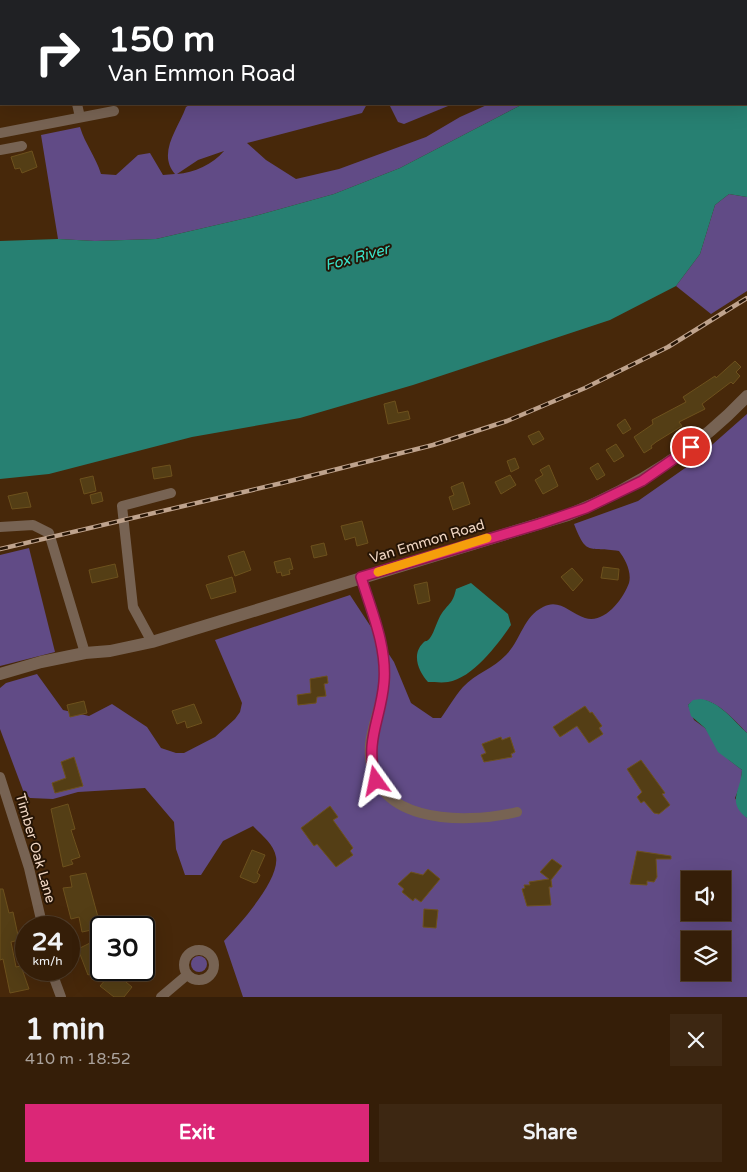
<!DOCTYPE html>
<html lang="en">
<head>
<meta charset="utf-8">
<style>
	body { margin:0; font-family:"Varela Round",sans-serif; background:#3d2712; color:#f1f3f6; height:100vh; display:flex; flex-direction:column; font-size:19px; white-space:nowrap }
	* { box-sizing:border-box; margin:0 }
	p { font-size:16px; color:#aaa29c }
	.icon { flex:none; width:28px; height:28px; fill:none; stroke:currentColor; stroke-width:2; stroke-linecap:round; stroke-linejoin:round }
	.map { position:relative; height:997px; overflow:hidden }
	.sheet { display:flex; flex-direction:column; background:#351e08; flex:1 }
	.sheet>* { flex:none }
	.guide { position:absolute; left:0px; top:0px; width:748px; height:105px; box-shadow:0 5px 20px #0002,0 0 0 1px #4f3c29; background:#202124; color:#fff; overflow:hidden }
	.controls { position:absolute; left:681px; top:871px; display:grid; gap:10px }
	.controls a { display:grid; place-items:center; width:50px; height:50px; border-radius:0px; background:#351e08; box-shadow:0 5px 20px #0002,0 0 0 1px #4f3c29; font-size:25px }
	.speed { position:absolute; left:15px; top:916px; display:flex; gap:10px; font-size:25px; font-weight:700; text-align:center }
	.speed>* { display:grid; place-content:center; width:65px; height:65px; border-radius:50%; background:#351e08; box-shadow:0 5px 20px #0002,0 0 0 1px #4f3c29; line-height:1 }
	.speed small { font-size:12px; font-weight:400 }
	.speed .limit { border:2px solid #111; border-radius:8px; background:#fff; color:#111 }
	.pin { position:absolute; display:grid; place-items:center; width:42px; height:42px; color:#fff; margin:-21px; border:2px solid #fff; border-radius:50%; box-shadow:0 1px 5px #0007 }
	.me { position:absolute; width:55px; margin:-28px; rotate:348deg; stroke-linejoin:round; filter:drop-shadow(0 0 4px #0008) }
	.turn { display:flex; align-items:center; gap:18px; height:105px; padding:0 25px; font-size:22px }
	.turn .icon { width:65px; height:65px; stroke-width:2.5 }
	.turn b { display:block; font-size:35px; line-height:42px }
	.round { display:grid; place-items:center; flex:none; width:52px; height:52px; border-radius:0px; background:#3d2712 }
	.head { display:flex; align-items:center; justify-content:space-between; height:85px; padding:0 25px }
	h1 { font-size:30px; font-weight:700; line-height:38px }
	.action { display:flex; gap:10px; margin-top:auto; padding:10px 25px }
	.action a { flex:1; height:58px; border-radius:0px; background:#db2777; color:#fff; font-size:20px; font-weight:700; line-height:58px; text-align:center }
	.action a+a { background:#3d2712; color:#f1f3f6 }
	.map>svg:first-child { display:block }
</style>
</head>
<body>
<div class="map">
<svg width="747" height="997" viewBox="0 0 747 997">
	<rect width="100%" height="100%" fill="#47280a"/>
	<g fill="#614b86" fill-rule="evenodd">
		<path d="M187,0H325L187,1Z"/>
		<path d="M560,0H695L694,1Z"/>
		<path d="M191,104H367L362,113L247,143L266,160L296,179L339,169L426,137L460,117L489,104H523L400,168L334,194L251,217L156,239L95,241L58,239L41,135L80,127C85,144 96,157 101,174L116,175L138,155L150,153L163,175L175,174C157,153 178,129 186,107ZM224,151C213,164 194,173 177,174L198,160Z"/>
		<path d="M389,104H453L404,124L398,122Z"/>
		<path d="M729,194L747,197V291L711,314L676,286L700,254L715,205Z"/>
		<path d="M747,414V733C734,720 707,687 688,705L694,720L705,728L729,760L742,770L741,783L735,798L747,818V997H243L224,941C239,925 280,880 276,857C274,844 261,835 253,826L223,841L201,875H185L176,849L174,822L145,788L78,792L53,799L30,798L24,793L0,729V688L6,683L37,674L63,710L89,716L112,704L147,727L161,748L176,753H184L215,737L235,719L240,712L242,703L215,640L350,595L394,662L411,703L433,718H441C448,708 455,696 463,687C475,674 494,668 506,655C521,640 523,617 543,607C559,598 570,613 585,618C605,624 623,599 629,583C632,572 625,559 619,551C588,546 587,557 574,524L638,501L688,466ZM690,880H722V912H690ZM690,940H722V972H690Z"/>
		<path d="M29,548L55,652L0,666V555Z"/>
		<circle cx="199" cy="964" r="8"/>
	</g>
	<g fill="#278072">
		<path d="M695,0H747V197L729,194L715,205L700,254L676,286L610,320L413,385L300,418L192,437L49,474L0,479V241L58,239L95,241L156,239L251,217L334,194L400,168L523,104H746V1Z"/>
		<path d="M471,583L508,614L511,625C498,644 473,678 448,682C442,683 434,682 428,682C419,672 411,655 423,643C427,639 426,643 430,638C435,631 437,620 442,613C450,602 453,603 456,589Z"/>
		<path d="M701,699C720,702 733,720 747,733V818C726,802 741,791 742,770L718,752L705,728L691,716L688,705L693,700Z"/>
	</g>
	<g fill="#543e15" stroke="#6d511d">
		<path d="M32,151L37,167L22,173L20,168L15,169L11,157Z"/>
		<path d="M735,361L741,367L736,372L740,376L733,384L731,382L702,404L705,409L679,422L682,426L656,442L651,446L652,448L644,453L634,437L653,424L652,420L686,402L683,397L715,376L716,378Z"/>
		<path d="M395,401L398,413L408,411L410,419L388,424L384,404Z"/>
		<path d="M625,419L631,429L623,434L617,425Z"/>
		<path d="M539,431L544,439L533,445L528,436Z"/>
		<path d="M616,444L624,456L614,462L606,450Z"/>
		<path d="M515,458L519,468L511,472L507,461Z"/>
		<path d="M598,463L605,475L597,480L590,468Z"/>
		<path d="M170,465L172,476L154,479L152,468Z"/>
		<path d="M549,465L558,486L543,494L535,480L543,475L540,470Z"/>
		<path d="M510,475L516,485L501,494L495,482Z"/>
		<path d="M93,476L96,491L84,494L80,479Z"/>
		<path d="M463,482L470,504L453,510L449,497L454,495L451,487Z"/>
		<path d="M27,492L31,507L12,509L8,496Z"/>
		<path d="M101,492L103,501L92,504L90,495Z"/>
		<path d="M362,521L368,543L357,546L355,537L345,540L341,526Z"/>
		<path d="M324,543L327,555L314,558L311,546Z"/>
		<path d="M244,551L251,570L235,576L228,556Z"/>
		<path d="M290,558L293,569L289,570L290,574L282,576L281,572L277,573L274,562Z"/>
		<path d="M115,564L118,577L92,583L89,570Z"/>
		<path d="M603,567L619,569L618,580L601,578Z"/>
		<path d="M572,568L583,580L573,591L561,577Z"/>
		<path d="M232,577L236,592L211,599L206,585Z"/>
		<path d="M427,582L430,601L418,604L414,585Z"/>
		<path d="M327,676L328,683L324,684L326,696L317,697L316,703L298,705L297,695L311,693L310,679Z"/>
		<path d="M84,701L87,713L70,717L67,705Z"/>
		<path d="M194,704L202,723L187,728L185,721L177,724L172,711Z"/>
		<path d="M585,706L590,713L592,712L602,726L599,728L603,734L589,743L577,726L560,737L553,727Z"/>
		<path d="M501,737L502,740L510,737L515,752L511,754L512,757L484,762L481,755L486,753L482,744Z"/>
		<path d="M74,757L83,786L55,793L52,783L66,778L61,762Z"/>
		<path d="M641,760L665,793L662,794L670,805L659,814L654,813L644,801L641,803L637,797L642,792L627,769Z"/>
		<path d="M68,804L75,829L71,830L80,857L71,860L73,864L63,867L51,809Z"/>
		<path d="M330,806L338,817L333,820L353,848L350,851L353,855L336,867L317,844L314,846L301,828Z"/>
		<path d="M252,850L265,855L257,873L260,875L257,882L254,883L240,877Z"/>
		<path d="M637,851L671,856V859H656L657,877L654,882L647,881V885L630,884Z"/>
		<path d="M552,859L562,866L551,880L552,887H549L551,905L527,906L522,889L525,888L524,885H530L529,882L549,879L540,872Z"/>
		<path d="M428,869L440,879L421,902L415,898L413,901L402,892L404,889L398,884L411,872L423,875Z"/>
		<path d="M86,873L101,928L82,932L79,917L71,919L63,888L72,887L70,876Z"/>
		<path d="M0,889H3L9,913L13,912L19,940L11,942L16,967L21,966L29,989L10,993L3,959L0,960Z"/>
		<path d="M424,909L438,910L436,928L423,927Z"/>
		<path d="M92,942L101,960V968L88,975L78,949Z"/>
		<path d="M113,971L132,987L124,997H114L100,986Z"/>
	</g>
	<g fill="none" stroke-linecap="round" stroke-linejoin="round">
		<g stroke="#776353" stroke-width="10">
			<path d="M57,0V1"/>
			<path d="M77,104L80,117"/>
			<path d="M0,133L114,111"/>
			<path d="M0,150L22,146"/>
			<path d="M0,527L33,525L49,533L85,653"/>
			<path d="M361,577C371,611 385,645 384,681C383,702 372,723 370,744C364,824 462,825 517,812"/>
			<path d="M152,642L133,607L122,506L171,493"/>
			<path d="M0,777L29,868L43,928"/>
			<circle cx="199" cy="965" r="15"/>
			<path d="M51,970L61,997"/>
			<path d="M161,997L187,975"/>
		</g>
		<path stroke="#776353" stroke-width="12" d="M0,674L41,662L85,653L110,651L152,642L568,515C637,487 696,450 747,396"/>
		<g stroke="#bfa38d" stroke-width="4.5">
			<path id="rail" d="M0,549L282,483L433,445L507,421L585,388L668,347L747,298"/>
		</g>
		<use href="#rail" stroke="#251405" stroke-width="2.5" stroke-dasharray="8" stroke-linecap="butt"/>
	</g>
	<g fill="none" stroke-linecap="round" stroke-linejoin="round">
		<g stroke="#8e194d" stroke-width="12">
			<path id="route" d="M376,781C364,740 381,720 384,682C387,646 371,610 361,577L539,524L586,508L642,481L691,447"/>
		</g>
		<use href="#route" stroke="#db2777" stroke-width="9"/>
		<path stroke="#f59e0b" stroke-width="9" d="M378,572L487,538"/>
	</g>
	<g text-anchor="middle" stroke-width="4" stroke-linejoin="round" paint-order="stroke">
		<g font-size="14" fill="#f2d8c5" stroke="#251405">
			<text transform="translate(427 541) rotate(-17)" y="5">Van Emmon Road</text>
			<text transform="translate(36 848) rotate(74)" y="5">Timber Oak Lane</text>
		</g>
		<g font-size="15" font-style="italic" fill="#3ae1c9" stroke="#251405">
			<text transform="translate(357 257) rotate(-15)" y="5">Fox River</text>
		</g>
	</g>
</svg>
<div class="controls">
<a><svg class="icon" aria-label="sound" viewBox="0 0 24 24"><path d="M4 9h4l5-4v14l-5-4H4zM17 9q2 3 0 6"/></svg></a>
<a><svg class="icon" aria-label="layers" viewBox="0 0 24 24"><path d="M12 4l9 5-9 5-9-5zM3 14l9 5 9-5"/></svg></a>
</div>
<div class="speed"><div>24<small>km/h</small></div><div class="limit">30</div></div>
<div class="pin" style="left:691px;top:447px;background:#d93025"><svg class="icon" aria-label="arrive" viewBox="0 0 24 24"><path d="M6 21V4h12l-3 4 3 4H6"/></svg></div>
<svg class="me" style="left:376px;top:781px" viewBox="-20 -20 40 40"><path d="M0-17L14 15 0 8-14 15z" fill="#db2777" stroke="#fff" stroke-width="4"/></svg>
<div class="guide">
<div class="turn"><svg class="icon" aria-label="right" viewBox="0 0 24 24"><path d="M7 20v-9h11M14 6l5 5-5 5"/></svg><div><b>150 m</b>Van Emmon Road</div></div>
</div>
</div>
<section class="sheet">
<div class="head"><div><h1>1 min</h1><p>410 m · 18:52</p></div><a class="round"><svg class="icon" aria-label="close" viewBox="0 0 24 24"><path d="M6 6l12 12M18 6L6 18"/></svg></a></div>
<div class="action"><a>Exit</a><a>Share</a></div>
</section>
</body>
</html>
